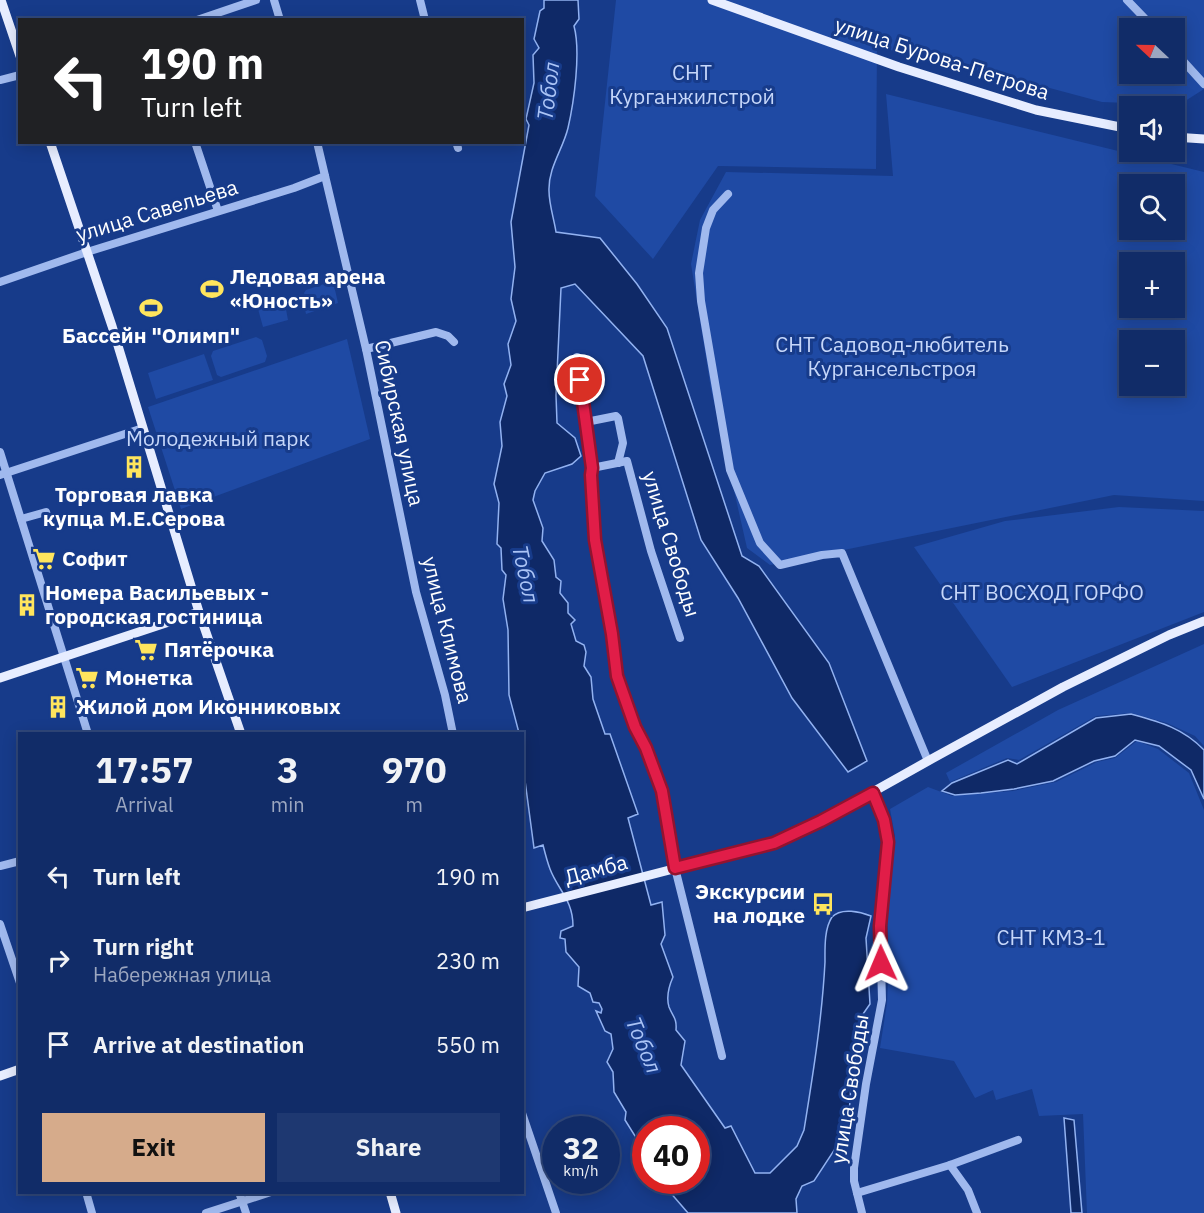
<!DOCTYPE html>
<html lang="en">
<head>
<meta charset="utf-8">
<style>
	body { margin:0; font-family:"IBM Plex Sans",sans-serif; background:#1e3871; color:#f1f3f6; height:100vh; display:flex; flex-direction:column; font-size:22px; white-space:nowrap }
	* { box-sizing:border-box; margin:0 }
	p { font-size:20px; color:#9ca7c0 }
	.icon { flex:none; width:33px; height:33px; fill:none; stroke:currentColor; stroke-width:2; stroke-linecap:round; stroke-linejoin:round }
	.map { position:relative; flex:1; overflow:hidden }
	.sheet { position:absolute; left:18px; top:732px; width:506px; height:462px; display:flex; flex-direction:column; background:#112c68; border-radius:0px; box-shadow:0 3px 15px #0003,0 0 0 2px #30487c }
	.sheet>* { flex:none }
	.hud { position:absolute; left:18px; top:18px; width:506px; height:126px; border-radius:0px; box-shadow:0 3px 15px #0003,0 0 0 2px #30487c; background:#202124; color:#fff; overflow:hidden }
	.needle { width:39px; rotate:292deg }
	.tools { position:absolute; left:1119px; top:18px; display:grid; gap:12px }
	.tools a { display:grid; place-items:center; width:66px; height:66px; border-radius:0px; background:#112c68; box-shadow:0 3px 15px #0003,0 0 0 2px #30487c; font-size:30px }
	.speed { position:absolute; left:542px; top:1116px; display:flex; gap:12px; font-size:30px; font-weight:700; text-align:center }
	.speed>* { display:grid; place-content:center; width:78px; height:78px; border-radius:50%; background:#112c68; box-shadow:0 3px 15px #0003,0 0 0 2px #30487c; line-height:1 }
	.speed small { font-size:15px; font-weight:400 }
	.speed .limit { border:9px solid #d22; background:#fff; color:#111 }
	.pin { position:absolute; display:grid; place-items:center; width:51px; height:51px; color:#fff; margin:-26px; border:3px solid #fff; border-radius:50%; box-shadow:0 2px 6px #0007 }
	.me { position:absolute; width:66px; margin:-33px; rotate:359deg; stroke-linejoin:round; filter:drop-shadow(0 0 4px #0008) }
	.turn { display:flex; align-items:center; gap:21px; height:126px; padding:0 24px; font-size:27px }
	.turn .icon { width:78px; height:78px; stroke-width:2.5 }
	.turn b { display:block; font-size:42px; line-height:51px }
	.eta { display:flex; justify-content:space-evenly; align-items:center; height:102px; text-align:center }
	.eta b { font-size:36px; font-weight:700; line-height:42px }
	.cta { display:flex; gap:12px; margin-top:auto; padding:12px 24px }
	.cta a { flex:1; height:69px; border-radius:0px; background:#d6ab8b; color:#111; font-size:24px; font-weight:700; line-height:69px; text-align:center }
	.cta a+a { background:#1e3871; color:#f1f3f6 }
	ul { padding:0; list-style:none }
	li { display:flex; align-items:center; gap:18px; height:84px; padding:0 24px }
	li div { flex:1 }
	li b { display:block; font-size:22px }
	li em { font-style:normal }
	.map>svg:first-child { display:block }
</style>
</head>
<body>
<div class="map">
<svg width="1204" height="1213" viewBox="0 0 1204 1213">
	<rect width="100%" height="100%" fill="#173b8a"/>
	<g fill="#1f4aa4" fill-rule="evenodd">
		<path d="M616,0H1204V89L1179,105L1102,102L1001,75L877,47L876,169L718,166L653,259L595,196ZM1130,28H1174V74H1130Z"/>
		<path d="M886,94L1204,172V501L1114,495L770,565L747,548L711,389L691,264L700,220L726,172L893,176ZM1130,184H1174V230H1130ZM1130,262H1174V308H1130ZM1130,340H1174V386H1130Z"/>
		<path d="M333,281L338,303L306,314L303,300L306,297L304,293L306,290Z"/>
		<path d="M273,300L275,308L285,304L288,320L263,327L258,309L259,306Z"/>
		<path d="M256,337L262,340L267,356L265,362L221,377L217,375L211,356L213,351Z"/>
		<path d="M347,339L370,439L181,509L148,407Z"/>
		<path d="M204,354L213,380L156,399L148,373Z"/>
		<path d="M1119,507L1204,511V612L1012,687L914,547L1005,521Z"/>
		<path d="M1204,644V746L1195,736L1167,723L1131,713L1096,716L1019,760L1007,758L950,782L946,773L1058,710Z"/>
		<path d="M1137,741L1158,749L1189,773L1204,810V1213H1087L1083,1114L1039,1116L1032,1089L996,1100L993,1090L975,1098L954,1061L880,1048L887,1003L889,962L887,908L895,836L890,809L928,787L952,796L1013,791L1056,782L1097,762L1115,758Z"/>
	</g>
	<g fill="#0f2967" stroke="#92b2f1" stroke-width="1.5">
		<path d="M544,0H578L579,19L574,26C581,52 574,102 568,128C563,149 548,168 549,191C549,204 554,219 556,232L600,238L637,284L667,328L742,556L759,566L829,663L867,761L848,772L792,698L738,598L701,540L643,356L575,284L561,288L556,395L557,423L575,438L581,456L572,464L545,473L535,491L533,500L543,528L542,541L554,560L556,577L561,581L560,593L568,603V613L575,620L571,624L576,641L584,645L586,652L584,666L591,677L593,699L605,734H610L638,814L628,818L651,905L662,902L665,935L661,944L673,977C669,986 666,997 669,1007C673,1017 677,1018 676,1030L685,1041L681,1065L725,1128L731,1126L755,1173H770L797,1146L804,1130C813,1074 822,1019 825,962C825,949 824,929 832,917C841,907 861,912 871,916L866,938L870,1004L863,1014L862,1037L852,1070L849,1115L835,1149L814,1181L802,1186L796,1199L797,1213H688L669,1191L662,1181L696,1180V1130H645V1152L625,1120L626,1112L614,1092L613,1072L607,1062L613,1049L611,1034L605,1031L596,1011L601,1013L602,1009L599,1003L593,1002L590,993L578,986L579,967L566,952L565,939L560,938L561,931L573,926C573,900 558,890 550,869C547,861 545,853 543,845L534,848L522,758V734L519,733L509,695L508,630L503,599L506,575L502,570L501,548L497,544L499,503L494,484L502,446L500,422L507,396L504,384L511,365L508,344L516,321L511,299L515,267L511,222L529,125L526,119L534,83L533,55L539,48L534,39L540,11L544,8Z"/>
		<path d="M1131,714C1160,722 1183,728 1204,750V799L1191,770L1159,746L1135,740L1115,756L1094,761L1053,781L1014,789L981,793L955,795L942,791L952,783L1008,760L1017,764L1096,718Z"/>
		<path d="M1064,1118L1074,1120L1082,1213H1071Z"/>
	</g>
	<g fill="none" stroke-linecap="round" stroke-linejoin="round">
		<g stroke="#a0b9ee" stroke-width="8">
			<path d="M274,0L280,20"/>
			<path d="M420,0L425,20"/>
			<path d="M1127,0L1154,28"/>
			<path d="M197,20L256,0"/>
			<path d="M1174,51L1204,84"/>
			<path d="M0,80L20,75"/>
			<path d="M195,142L218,211"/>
			<path d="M317,142L366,349L416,592L445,695L453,734"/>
			<path d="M456,142L458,148"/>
			<path d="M728,194L713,210L706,228L699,273L701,301L730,470L760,543L780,565L822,555L842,553L928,761"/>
			<path d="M0,282L87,252L294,188L325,176"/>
			<path d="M366,349L436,332L448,336L454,342"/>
			<path d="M577,357L592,468L591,475L595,540L612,634L617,676L635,727L646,748L662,791L675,868L722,1056"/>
			<path d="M586,422L616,416L618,418L623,443L618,463"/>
			<path d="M0,452L88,734"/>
			<path d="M592,468L627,461L651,551L680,638"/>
			<path d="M0,475L143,428"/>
			<path d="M21,519L46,512L49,520"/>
			<path d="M0,866L20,861"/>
			<path d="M0,924L20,983"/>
			<path d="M522,1113L556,1213"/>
			<path d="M950,1165L968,1190L977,1213"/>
			<path d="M86,1192L92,1213"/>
			<path d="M239,1192L246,1213"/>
			<path d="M857,1193L950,1165L1018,1140"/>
			<path d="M206,1213L271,1192"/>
			<path d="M862,1213L854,1181V1168L866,1084L882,1000L880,926L888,842L884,820L873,793"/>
		</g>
		<g stroke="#e7edff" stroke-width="9">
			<path d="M1,0L20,56"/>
			<path d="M712,0L899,67L1036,110L1130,129"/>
			<path d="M1174,137L1204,139"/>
			<path d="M50,142L112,326L199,612L241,734"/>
			<path d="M0,678L199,612"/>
			<path d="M522,908L774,843L821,821L928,761L1063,687L1169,635L1204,621"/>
			<path d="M0,1076L20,1069"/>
			<path d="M390,1192L396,1213"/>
		</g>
	</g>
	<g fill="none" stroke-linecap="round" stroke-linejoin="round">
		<g stroke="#92132f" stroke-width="15">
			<path id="route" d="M580,380L592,468L591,475L595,540L612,634L617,676L635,727L646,748L662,791L675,868L774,843L821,821L873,793L884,820L888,842L880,926L881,963"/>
		</g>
		<use href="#route" stroke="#e11d48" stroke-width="10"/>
	</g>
	<defs>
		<g id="stadium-bare" transform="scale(1.8)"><path d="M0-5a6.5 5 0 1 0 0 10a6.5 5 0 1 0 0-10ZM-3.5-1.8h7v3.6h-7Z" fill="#ffe55d" stroke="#173b8a" stroke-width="2.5" paint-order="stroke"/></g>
		<g id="building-bare" transform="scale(1.8)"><path d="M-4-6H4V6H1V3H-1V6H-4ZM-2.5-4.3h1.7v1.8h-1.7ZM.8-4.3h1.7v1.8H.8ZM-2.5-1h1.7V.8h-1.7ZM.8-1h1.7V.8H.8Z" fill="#ffe55d" stroke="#173b8a" stroke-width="2.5" paint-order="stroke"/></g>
		<g id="supermarket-bare" transform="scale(1.8)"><path d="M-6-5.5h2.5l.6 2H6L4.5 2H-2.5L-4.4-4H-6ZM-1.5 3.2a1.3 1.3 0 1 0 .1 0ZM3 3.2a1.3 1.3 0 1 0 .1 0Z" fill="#ffe55d" stroke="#173b8a" stroke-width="2.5" paint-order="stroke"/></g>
		<g id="bus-bare" transform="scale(1.8)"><path d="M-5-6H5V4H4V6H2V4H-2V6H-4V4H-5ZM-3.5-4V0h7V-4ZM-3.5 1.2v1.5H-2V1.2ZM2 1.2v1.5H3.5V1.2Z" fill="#ffe55d" stroke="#173b8a" stroke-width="2.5" paint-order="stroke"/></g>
	</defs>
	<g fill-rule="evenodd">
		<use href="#stadium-bare" x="212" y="289"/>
		<use href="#stadium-bare" x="151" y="308"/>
		<use href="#building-bare" x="134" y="467"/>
		<use href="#supermarket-bare" x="44" y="559"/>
		<use href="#building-bare" x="27" y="605"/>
		<use href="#supermarket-bare" x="146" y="650"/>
		<use href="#supermarket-bare" x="87" y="678"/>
		<use href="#building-bare" x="58" y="707"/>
		<use href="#bus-bare" x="823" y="904"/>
	</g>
	<g text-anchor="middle" stroke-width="6" stroke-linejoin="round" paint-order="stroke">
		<g font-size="21" fill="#fff" stroke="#173b8a">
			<text transform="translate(942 59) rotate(18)" y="7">улица Бурова-Петрова</text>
			<text transform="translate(157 211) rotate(-17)" y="7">улица Савельева</text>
			<text transform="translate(399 423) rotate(78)" y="7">Сибирская улица</text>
			<text transform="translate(671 544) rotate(73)" y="7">улица Свободы</text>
			<text transform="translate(447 630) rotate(76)" y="7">улица Климова</text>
			<text transform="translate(596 870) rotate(-15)" y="7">Дамба</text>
			<text transform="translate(850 1089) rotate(-81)" y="7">улица Свободы</text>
		</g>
		<g font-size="21" fill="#c6d7fa" stroke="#173b8a">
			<text x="692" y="80">СНТ<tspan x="692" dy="24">Курганжилстрой</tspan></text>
			<text x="892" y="352">СНТ Садовод-любитель<tspan x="892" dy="24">Кургансельстроя</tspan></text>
			<text x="218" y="446">Молодежный парк</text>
			<text x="1042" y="600">СНТ ВОСХОД ГОРФО</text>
			<text x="1051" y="945">СНТ КМЗ-1</text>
		</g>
		<g font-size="21" font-weight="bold" fill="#fff" stroke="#173b8a" text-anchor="start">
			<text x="230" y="284">Ледовая арена<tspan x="230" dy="24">«Юность»</tspan></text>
			<text x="151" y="343" text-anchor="middle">Бассейн "Олимп"</text>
			<text x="134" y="502" text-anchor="middle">Торговая лавка<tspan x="134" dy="24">купца М.Е.Серова</tspan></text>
			<text x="62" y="566">Софит</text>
			<text x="45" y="600">Номера Васильевых -<tspan x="45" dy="24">городская гостиница</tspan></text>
			<text x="164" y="657">Пятёрочка</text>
			<text x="105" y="685">Монетка</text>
			<text x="76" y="714">Жилой дом Иконниковых</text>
			<text x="805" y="899" text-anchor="end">Экскурсии<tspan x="805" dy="24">на лодке</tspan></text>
		</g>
		<g font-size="22" font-style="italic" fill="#abc4f6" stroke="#173b8a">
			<text transform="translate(548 91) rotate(-83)" y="8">Тобол</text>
			<text transform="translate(526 574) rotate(78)" y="8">Тобол</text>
			<text transform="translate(644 1045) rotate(67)" y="8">Тобол</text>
		</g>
	</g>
</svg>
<div class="tools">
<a><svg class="needle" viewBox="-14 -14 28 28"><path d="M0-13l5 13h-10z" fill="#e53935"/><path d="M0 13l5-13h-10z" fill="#9ca7c0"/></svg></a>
<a><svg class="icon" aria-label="sound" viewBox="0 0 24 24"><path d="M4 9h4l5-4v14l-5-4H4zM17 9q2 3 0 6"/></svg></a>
<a><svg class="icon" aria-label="search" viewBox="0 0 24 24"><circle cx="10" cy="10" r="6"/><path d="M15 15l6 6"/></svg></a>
<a>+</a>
<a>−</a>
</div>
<div class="speed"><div>32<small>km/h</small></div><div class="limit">40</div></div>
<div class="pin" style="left:580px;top:380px;background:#d93025"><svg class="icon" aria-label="arrive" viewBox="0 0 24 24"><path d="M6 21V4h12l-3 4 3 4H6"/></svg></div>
<svg class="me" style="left:881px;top:963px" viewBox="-20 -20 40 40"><path d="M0-17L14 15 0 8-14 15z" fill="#e11d48" stroke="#fff" stroke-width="4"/></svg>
<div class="hud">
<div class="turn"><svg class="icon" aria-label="left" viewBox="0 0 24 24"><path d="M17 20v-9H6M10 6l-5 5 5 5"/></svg><div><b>190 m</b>Turn left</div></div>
</div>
<section class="sheet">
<div class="eta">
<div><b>17:57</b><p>Arrival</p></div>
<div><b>3</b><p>min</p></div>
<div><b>970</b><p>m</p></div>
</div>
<ul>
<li><svg class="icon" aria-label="left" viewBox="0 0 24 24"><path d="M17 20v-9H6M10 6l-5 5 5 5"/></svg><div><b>Turn left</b></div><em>190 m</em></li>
<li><svg class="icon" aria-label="right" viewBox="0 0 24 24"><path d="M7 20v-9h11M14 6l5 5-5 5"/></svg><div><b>Turn right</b><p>Набережная улица</p></div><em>230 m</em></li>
<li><svg class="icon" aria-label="arrive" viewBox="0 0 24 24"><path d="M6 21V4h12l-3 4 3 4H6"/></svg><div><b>Arrive at destination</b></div><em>550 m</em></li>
</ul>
<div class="cta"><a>Exit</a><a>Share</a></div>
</section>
</div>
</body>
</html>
